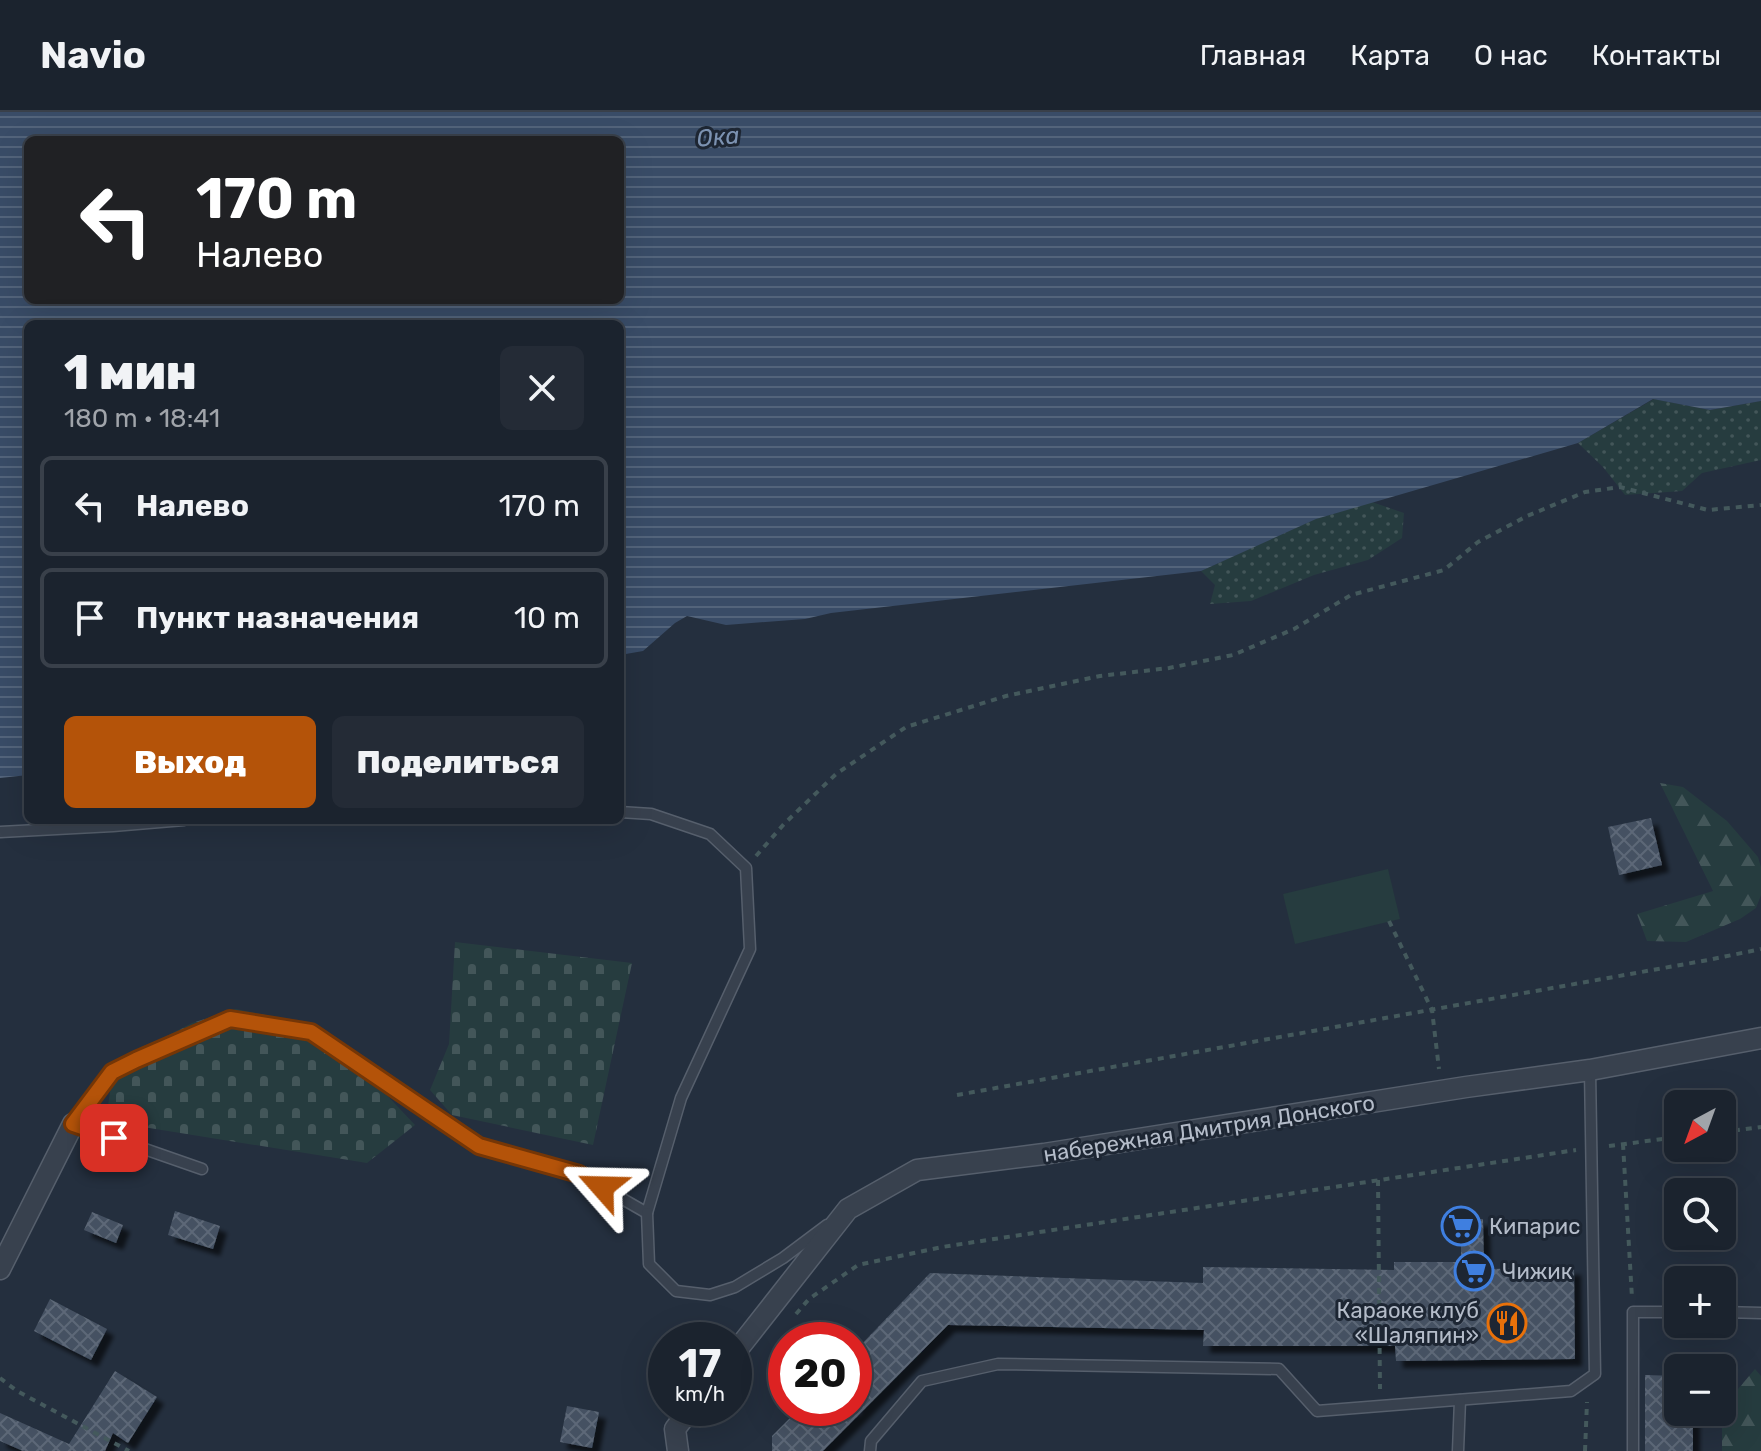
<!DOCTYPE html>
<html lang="ru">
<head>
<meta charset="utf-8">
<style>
	body { margin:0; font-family:Rubik,sans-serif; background:#242b36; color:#f1f3f6; height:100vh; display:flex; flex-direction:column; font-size:30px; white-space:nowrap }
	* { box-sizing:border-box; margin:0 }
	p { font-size:26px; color:#a0a4aa }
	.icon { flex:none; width:44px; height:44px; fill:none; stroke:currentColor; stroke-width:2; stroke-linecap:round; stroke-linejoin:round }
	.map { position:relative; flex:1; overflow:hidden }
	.details { position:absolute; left:24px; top:208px; width:600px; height:504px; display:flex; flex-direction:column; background:#1b232e; border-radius:12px; box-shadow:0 8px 32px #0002,0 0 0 2px #39404a }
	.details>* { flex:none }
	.guide { position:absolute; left:24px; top:24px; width:600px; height:168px; border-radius:12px; box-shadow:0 8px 32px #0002,0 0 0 2px #39404a; background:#202124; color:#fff; overflow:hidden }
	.needle { width:52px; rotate:221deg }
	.fabs { position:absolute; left:1664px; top:978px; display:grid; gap:16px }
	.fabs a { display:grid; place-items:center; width:72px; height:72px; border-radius:12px; background:#1b232e; box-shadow:0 8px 32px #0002,0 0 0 2px #39404a; font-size:40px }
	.speed { position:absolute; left:648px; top:1210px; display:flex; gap:16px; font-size:40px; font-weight:700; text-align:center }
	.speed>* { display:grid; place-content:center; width:104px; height:104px; border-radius:50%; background:#1b232e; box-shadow:0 8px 32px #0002,0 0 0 2px #39404a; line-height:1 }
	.speed small { font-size:20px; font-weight:400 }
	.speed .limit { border:12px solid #d22; background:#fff; color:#111 }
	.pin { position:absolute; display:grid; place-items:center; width:68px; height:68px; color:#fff; margin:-34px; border-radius:16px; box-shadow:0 4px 12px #0006 }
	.me { position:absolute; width:88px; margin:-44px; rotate:295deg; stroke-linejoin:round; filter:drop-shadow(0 0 6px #0008) }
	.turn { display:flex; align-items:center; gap:28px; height:168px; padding:0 40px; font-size:36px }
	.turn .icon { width:104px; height:104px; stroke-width:2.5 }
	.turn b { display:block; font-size:56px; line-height:68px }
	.round { display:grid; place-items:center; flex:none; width:84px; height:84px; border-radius:12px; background:#242b36 }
	.head { display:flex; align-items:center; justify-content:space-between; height:136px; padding:0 40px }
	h1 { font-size:48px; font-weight:800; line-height:60px }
	.cta { display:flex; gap:16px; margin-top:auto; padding:16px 40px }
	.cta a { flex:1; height:92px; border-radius:12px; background:#b45309; color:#fff; font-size:32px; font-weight:800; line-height:92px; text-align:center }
	.cta a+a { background:#242b36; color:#f1f3f6 }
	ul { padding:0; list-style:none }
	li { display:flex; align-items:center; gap:24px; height:100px; margin:0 16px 12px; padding:0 24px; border:4px solid #39404a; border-radius:12px }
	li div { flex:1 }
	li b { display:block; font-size:30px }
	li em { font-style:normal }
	header { display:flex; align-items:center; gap:48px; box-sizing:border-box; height:112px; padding:0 40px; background:#1b232e; border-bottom:2px solid #39404a }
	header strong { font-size:38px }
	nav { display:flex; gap:44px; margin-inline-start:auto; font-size:28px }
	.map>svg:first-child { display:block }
</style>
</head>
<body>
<header>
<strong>Navio</strong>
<nav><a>Главная</a><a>Карта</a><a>О нас</a><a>Контакты</a></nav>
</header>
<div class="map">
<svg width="1761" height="1339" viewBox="0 0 1761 1339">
	<defs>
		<pattern id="grass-dots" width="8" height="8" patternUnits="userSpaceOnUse" patternTransform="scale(2)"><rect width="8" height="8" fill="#263c3f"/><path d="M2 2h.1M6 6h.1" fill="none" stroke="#435659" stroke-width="1.8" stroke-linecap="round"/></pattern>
		<pattern id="forest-firs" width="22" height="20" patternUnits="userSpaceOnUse" patternTransform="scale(2)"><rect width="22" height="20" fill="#263c3f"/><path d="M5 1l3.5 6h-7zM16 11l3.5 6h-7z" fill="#435659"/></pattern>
		<pattern id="cemetery-stones" width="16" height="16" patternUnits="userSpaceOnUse" patternTransform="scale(2)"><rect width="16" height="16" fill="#263c3f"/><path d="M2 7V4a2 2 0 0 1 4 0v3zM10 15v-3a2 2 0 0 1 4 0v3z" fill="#435659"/></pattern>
		<pattern id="water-rules" width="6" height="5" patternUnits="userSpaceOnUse" patternTransform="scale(2)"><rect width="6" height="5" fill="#394c67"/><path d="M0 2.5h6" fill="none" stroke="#53647b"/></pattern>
		<pattern id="building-cross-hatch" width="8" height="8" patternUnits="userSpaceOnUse" patternTransform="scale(2)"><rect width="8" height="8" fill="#455162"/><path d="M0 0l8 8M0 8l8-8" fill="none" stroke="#5d6877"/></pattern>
		<filter id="shadow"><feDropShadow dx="7" dy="7" stdDeviation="2" flood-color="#0009"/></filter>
	</defs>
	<rect width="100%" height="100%" fill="#242f3e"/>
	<g fill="url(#grass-dots)">
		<path d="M1654,287L1710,298L1761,289V348L1702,361L1682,379L1625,383L1603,355L1578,331Z"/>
		<path d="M1372,390L1404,401L1402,426L1368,448L1314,463L1251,489L1210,492L1215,473L1201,459L1315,407Z"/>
	</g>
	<g fill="url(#forest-firs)">
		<path d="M1660,671L1683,675L1727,709L1758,745L1761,755V783L1756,796L1740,807L1686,830L1647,829L1637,802L1713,779Z"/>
		<path d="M1755,1257L1761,1264V1339H1722V1296Z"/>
	</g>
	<g fill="url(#cemetery-stones)">
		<path d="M455,830L632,851L593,1033L452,1003L430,978L449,932Z"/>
		<path d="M236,897L279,906L321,919L382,978L415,1013L367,1051L106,1009L114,951L192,911Z"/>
	</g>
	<path fill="#263c3f" d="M1388,757L1400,807L1295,832L1283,782Z"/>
	<path fill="url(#water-rules)" fill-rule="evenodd" d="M0,0H1761V289L1710,298L1653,287L1578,331L1316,407L1201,459L831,501L805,507L726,513L687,504L675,511L643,539L620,543V212H28V663L0,666ZM28,28H620V188H28Z"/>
	<g fill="url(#building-cross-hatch)" filter="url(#shadow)">
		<path d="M1651,706L1662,753L1619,763L1608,715Z"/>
		<path d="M175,1099L220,1114L213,1137L168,1123Z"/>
		<path d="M92,1100L123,1113L116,1131L84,1118Z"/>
		<path d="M1461,1107H1483L1484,1157L1574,1156L1575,1247L1396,1249L1395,1234H1203L1204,1218L948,1213L823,1339H772V1324L800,1296H854V1240L930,1161L1203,1171V1155L1394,1158V1150H1461Z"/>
		<path d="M50,1187L107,1217L91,1248L34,1219Z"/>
		<path d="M115,1259L157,1285L128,1331L113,1321L105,1339H23L0,1329V1301L69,1332Z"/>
		<path d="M1645,1263L1678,1264V1300H1693V1339H1645Z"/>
		<path d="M567,1294L599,1300L592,1336L560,1330Z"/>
	</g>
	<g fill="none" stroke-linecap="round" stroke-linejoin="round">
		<g stroke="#565f6c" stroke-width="13">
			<g id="service">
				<path d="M0,720L113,714L184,708"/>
				<path d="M202,1057L73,1012L112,960L136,948L230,907L311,920L479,1034L579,1062L647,1101L681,986L750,837L746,756L710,722L651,702L620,700"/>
				<path d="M647,1101L649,1152L676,1179L710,1183L735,1175L783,1146L827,1113"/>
				<path d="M1722,1200L1761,1201"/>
				<path d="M870,1339L871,1329L922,1269L998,1252L1279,1257L1317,1299L1571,1279L1595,1262L1590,958"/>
				<path d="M1458,1339L1460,1288"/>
				<path d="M1633,1339V1200H1678"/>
			</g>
		</g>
		<g stroke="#565f6c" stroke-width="23">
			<g id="minor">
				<path d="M0,1157L73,1012"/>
				<path d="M734,1242L848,1097L917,1058L1044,1042L1466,975L1590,958L1761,926"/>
				<path d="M678,1339L675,1317L691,1296"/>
			</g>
		</g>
		<g stroke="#44595c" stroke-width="4" stroke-dasharray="6 6" stroke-linecap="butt">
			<path d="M756,744L784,712L836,662L906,615L1006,584L1100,564L1169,556L1233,543L1294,517L1351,483L1444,458L1478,430L1527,404L1585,380L1620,375L1708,398L1761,393"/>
			<path d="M1389,809L1432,898L1439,957"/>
			<path d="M957,983L1708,848L1761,837"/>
			<path d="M1722,1020L1761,1015"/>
			<path d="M1623,1032L1632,1186"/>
			<path d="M1609,1034L1678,1025"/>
			<path d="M1378,1068L1380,1277"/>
			<path d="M796,1202L809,1187L858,1153L942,1135L1576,1038"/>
			<path d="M0,1266L17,1279L129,1339"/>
			<path d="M734,1277L747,1261"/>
			<path d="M1585,1339L1587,1290"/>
		</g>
		<use href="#service" stroke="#38414e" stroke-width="10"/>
		<use href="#minor" stroke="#38414e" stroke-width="20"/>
	</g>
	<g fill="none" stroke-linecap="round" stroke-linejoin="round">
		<g stroke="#753606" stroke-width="20">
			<path id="route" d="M114,1026L73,1012L112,960L136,948L230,907L311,920L479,1034L579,1062L602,1075"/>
		</g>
		<use href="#route" stroke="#b45309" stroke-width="14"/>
	</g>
	<defs>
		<g id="supermarket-ring" transform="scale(2)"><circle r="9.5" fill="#1d2633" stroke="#3f7fe0" stroke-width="1.5"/><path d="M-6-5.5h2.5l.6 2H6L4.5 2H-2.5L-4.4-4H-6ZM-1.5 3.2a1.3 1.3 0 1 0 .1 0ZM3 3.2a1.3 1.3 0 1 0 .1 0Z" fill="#3f7fe0"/></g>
		<g id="restaurant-ring" transform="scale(2)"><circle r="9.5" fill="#1d2633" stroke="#e8710a" stroke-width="1.5"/><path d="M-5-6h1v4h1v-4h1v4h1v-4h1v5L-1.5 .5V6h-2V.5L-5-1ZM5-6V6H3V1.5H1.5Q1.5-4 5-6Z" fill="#e8710a"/></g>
	</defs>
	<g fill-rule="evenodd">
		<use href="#supermarket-ring" x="1461" y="1114"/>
		<use href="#supermarket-ring" x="1474" y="1159"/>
		<use href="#restaurant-ring" x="1507" y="1211"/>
	</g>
	<g text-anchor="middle" stroke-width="6" stroke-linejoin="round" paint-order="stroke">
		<g font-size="22" fill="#b4bcc9" stroke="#1d2633">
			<text transform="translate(1209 1016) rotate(-9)" y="8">набережная Дмитрия Донского</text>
		</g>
		<g font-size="22" fill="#b4bcc9" stroke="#1d2633" text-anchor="start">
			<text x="1489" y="1122">Кипарис</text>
			<text x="1502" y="1167">Чижик</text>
			<text x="1479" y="1206" text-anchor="end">Караоке клуб<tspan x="1479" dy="25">«Шаляпин»</tspan></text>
		</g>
		<g font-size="24" font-style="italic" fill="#7c92b1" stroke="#1d2633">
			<text transform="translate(718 25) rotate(-5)" y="8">Ока</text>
		</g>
	</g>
</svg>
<div class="fabs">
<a><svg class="needle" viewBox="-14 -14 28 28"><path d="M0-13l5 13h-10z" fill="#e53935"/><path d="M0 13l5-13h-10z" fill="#a0a4aa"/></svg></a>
<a><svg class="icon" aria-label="search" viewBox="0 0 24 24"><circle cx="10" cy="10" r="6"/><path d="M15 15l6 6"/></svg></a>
<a>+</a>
<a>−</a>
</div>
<div class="speed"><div>17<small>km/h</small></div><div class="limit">20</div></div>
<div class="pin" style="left:114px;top:1026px;background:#d93025"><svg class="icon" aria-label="arrive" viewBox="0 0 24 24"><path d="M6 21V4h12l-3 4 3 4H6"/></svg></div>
<svg class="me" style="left:602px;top:1075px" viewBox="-20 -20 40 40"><path d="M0-17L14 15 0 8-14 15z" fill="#b45309" stroke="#fff" stroke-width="4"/></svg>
<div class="guide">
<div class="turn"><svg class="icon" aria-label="left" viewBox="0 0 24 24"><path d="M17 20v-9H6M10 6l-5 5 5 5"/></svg><div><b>170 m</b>Налево</div></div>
</div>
<section class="details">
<div class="head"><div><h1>1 мин</h1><p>180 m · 18:41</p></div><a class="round"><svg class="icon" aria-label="close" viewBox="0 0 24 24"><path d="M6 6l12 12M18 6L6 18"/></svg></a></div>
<ul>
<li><svg class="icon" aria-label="left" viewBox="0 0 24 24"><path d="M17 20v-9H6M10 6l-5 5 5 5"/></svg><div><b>Налево</b></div><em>170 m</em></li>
<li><svg class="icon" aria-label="arrive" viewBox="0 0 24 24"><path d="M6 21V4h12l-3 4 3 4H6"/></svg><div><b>Пункт назначения</b></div><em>10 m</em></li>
</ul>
<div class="cta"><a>Выход</a><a>Поделиться</a></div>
</section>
</div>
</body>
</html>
